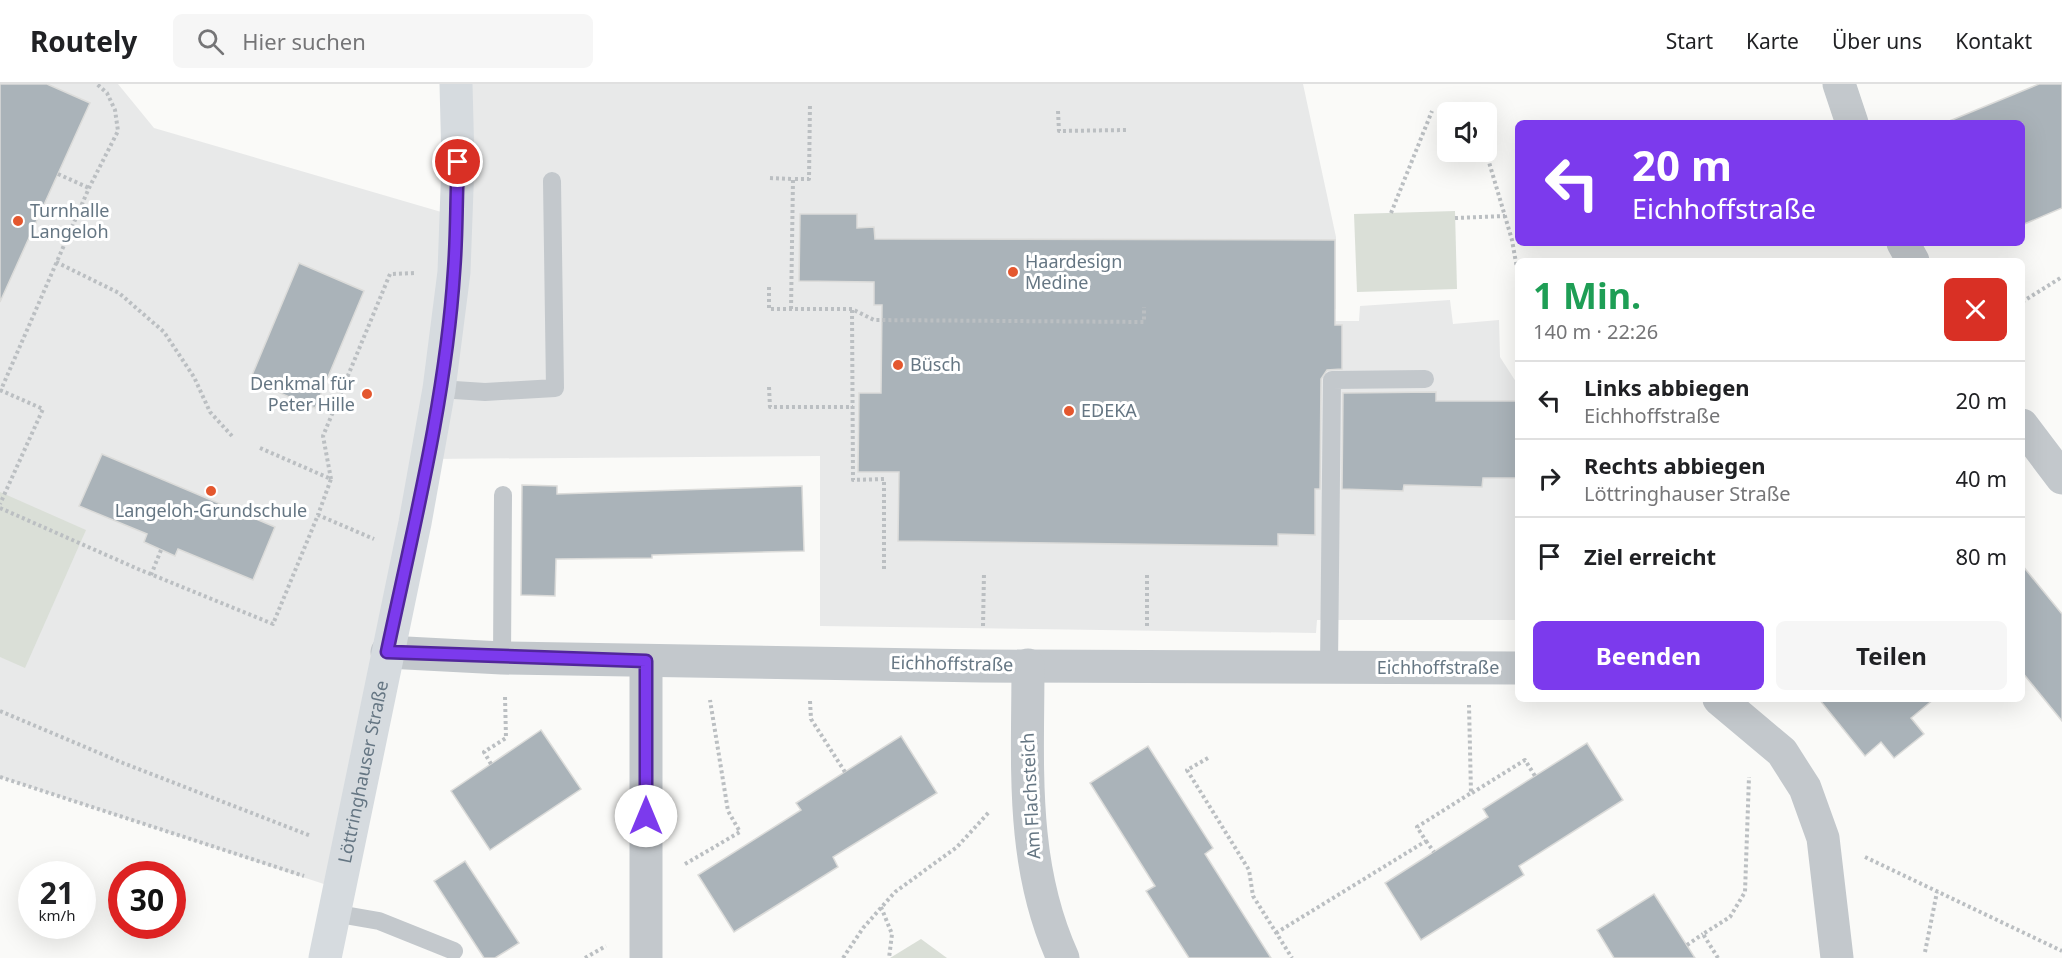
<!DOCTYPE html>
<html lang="de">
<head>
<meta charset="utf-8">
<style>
	body { margin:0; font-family:"Noto Sans",sans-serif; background:#f6f6f6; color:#202124; height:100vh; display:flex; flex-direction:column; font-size:22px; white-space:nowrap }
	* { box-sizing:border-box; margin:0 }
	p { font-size:20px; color:#757577 }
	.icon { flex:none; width:33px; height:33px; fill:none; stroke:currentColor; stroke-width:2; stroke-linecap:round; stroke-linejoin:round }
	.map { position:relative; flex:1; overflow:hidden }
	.side { position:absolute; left:1515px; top:174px; width:510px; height:444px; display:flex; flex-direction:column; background:#fff; border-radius:9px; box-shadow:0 6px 24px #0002 }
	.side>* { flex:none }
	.banner { position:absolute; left:1515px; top:36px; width:510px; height:126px; border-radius:9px; box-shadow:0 6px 24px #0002; background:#7c3aed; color:#fff; overflow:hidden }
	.controls { position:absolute; left:1437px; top:18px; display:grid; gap:12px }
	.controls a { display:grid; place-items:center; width:60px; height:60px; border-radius:9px; background:#fff; box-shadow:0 6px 24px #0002; font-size:30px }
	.speed { position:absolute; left:18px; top:777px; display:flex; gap:12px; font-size:30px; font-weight:700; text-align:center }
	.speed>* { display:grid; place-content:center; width:78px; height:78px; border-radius:50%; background:#fff; box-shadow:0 6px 24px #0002; line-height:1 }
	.speed small { font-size:15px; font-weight:400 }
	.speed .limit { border:9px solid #d22; background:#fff; color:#111 }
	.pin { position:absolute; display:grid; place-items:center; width:51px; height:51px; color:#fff; margin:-26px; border:3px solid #fff; border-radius:50%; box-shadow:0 2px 6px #0007 }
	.me { position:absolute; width:66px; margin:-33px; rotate:0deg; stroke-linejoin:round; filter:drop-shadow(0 0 4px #0008) }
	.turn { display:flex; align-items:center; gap:21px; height:126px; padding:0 18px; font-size:27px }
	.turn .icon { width:78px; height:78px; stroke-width:2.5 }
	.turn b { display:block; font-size:42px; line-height:51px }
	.round { display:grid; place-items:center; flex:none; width:63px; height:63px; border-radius:9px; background:#f6f6f6 }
	.headline { display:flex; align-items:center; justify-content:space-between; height:102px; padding:0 18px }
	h1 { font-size:36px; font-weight:700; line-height:45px; color:#1e9e55 }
	.button { display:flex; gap:12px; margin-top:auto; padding:12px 18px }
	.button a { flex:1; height:69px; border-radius:9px; background:#7c3aed; color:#fff; font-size:24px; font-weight:700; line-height:69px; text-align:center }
	.button a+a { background:#f6f6f6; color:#202124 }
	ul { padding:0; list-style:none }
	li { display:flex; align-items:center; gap:18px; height:78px; padding:0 18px; border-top:2px solid #e0e0e0 }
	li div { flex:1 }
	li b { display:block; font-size:22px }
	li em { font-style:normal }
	header { display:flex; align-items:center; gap:36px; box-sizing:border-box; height:84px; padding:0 30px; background:#fff; border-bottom:2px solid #e0e0e0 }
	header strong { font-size:28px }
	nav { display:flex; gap:33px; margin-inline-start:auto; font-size:21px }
	.search { width:420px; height:54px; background:#f6f6f6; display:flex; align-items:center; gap:15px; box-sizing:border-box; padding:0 21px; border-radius:9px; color:#757577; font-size:22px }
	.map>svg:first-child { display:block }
</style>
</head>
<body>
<header>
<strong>Routely</strong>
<div class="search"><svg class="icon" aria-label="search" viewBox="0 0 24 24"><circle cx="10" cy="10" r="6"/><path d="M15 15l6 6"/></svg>Hier suchen</div>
<nav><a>Start</a><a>Karte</a><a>Über uns</a><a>Kontakt</a></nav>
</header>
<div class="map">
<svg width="2062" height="874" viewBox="0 0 2062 874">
	<rect width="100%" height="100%" fill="#fafaf8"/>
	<path fill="#e8e9e9" d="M0,0H118L154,44L455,132L456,0H1303L1336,153V225H1319V237H1359L1360,222L1450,216L1453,240L1499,236L1500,273L1518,301V536H1317L1316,549L820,542V372L428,375L339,805L0,693Z"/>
	<g fill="#dadfd7">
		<path d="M1455,127L1457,205L1357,208L1354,130Z"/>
		<path d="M0,408L86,446L25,584L0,573Z"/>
		<path d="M921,855L947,874H890Z"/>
	</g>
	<g fill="#aab3b9" stroke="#dcdcda" stroke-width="1.5">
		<path d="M0,0H47L90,19L0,218Z"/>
		<path d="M2039,0H2062V124L2022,141V39L1947,38Z"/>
		<path d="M800,130H857V144L874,143L875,155L1335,156V241H1342V285L1327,286L1321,295L1320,405H1315V451L1278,450V462L898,457L899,388H858L859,309H881L882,221H874V198L799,197Z"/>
		<path d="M299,179L364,207L315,324L250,296Z"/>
		<path d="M1436,308V317H1518V394H1483L1482,403L1404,401L1403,407L1342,405L1343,309Z"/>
		<path d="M102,370L275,443L253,496L178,465L175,472L144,458L147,450L79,422Z"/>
		<path d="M522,401L557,402V410L802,402L804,467L652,471V474L556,475L555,512L521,511Z"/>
		<path d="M2022,481L2062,530V637L2022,588Z"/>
		<path d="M1819,615H1934L1911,634L1924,650L1894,674L1881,658L1865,672Z"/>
		<path d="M541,646L581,705L490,766L451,707Z"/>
		<path d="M901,652L937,709L833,773L838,783L734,848L698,791L801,726L796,719Z"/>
		<path d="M1587,659L1623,716L1519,782L1524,791L1421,856L1385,799L1488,733L1483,725Z"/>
		<path d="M1148,662L1213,764L1205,770L1271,874H1189L1146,807L1155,802L1090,699Z"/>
		<path d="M465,777L519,859L495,874H484L434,797Z"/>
		<path d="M1654,810L1695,874H1614L1597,846Z"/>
	</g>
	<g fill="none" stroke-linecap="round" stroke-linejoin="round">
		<g stroke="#bbbfc2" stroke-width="4" stroke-dasharray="3 3" stroke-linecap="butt">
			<path d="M1058,27L1059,47L1127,46"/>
			<path d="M1474,27V28"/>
			<path d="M1486,68L1512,156L1518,190"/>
			<path d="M58,90L89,104"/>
			<path d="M770,94L793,95"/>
			<path d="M1391,129L1432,27"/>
			<path d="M1455,134L1505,132"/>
			<path d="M56,178L119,209L164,248L194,293L210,328L232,352"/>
			<path d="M769,203V225H852L874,236L1144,238V223"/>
			<path d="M2022,218L2062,193"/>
			<path d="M791,225L793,95H809L810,19"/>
			<path d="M852,226L853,396L884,395V488"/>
			<path d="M769,303L770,323H853"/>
			<path d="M0,306L43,325L0,420"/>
			<path d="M0,308L89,104L118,47L115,26L107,9L97,0"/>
			<path d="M260,364L331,395L318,431"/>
			<path d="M331,395L323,352L390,190L416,189"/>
			<path d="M0,424L138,485L273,540L318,431L374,455"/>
			<path d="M151,491L161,466"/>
			<path d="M1147,491V544"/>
			<path d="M983,542L984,489"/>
			<path d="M810,617L811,635L845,688"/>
			<path d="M0,627L123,679L311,752"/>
			<path d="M1208,674L1187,686L1249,786L1253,812L1292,874"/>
			<path d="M491,680L484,668L506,654L505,612"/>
			<path d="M0,693L304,792"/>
			<path d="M1472,709L1525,676L1535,692"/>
			<path d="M1426,757L1434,768"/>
			<path d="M1865,773L2062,867"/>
			<path d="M685,780L740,748L728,727L710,616"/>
			<path d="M881,823L892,850L889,874"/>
			<path d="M1276,849L1426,757L1417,743L1471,709L1469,621"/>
			<path d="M1687,861L1703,850"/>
			<path d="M1925,868L1937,808"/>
			<path d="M585,874L606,862"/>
			<path d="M843,874L863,844L895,808L957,763L990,727"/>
			<path d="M1718,874L1703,850L1730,833L1745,808L1749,693"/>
		</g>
		<g stroke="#c3c8cc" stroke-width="18">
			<path d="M439,305L485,308L555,304L552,97"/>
			<path d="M502,574L503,411"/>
			<path d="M1329,583L1332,296L1425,295"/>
			<path d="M333,829L379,837L454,867"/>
		</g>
		<g stroke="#c3c8cc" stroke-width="33">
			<path d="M1839,0L1852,39"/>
			<path d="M1903,159L1913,177"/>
			<path d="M2022,341L2062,394"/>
			<path d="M387,568L502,574L983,582L1518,584"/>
			<path d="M1028,581C1028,681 1020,780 1063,874"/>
			<path d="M1719,615L1782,668L1805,704L1823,754L1837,874"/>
			<path d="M646,874V577"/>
		</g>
		<path stroke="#d6dbdf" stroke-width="33" id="s1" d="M325,874L415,439L439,305L454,188L458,78L456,0"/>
	</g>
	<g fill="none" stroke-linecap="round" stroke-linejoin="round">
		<g stroke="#51269a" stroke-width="15">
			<path id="route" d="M458,78C456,114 457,151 454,187C446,314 413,445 387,568L646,577V732"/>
		</g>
		<use href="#route" stroke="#7c3aed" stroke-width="10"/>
	</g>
	<g fill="#e4572e" stroke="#fff" stroke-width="2">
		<circle cx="18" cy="137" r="6"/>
		<circle cx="1013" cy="188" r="6"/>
		<circle cx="898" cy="281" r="6"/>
		<circle cx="367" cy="310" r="6"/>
		<circle cx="1069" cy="327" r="6"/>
		<circle cx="211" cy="407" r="6"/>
	</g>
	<g text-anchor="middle" stroke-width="6" stroke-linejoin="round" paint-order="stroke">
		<g font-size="18" fill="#657683" stroke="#fff" text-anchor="start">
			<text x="30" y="133">Turnhalle<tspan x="30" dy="21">Langeloh</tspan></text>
			<text x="1025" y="184">Haardesign<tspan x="1025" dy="21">Medine</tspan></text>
			<text x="910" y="287">Büsch</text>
			<text x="355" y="306" text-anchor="end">Denkmal für<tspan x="355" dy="21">Peter Hille</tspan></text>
			<text x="1081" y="333">EDEKA</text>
			<text x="211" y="433" text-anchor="middle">Langeloh-Grundschule</text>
		</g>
		<g font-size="18" fill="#657683" stroke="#fff">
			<text transform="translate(952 580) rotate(1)" y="6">Eichhoffstraße</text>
			<text x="1438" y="590">Eichhoffstraße</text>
			<text dy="6" stroke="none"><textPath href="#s1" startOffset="190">Löttringhauser Straße</textPath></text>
			<text transform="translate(1031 712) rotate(-93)" y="6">Am Flachsteich</text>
		</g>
	</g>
</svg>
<div class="controls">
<a><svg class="icon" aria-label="sound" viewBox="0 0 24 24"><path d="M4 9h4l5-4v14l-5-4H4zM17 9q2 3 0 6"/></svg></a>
</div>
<div class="speed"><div>21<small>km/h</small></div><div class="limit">30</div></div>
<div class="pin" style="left:458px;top:78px;background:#d93025"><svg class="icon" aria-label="arrive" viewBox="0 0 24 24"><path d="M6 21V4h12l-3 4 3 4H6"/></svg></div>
<svg class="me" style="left:646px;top:732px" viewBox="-20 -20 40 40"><circle r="19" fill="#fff"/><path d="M0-13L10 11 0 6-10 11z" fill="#7c3aed"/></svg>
<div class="banner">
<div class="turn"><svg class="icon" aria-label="left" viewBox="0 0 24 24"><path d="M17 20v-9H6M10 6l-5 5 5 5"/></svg><div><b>20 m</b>Eichhoffstraße</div></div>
</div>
<section class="side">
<div class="headline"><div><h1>1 Min.</h1><p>140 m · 22:26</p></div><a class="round" style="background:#d93025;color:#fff"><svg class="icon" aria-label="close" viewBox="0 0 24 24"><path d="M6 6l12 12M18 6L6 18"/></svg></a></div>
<ul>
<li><svg class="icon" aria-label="left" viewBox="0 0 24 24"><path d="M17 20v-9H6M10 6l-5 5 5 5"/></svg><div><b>Links abbiegen</b><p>Eichhoffstraße</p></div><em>20 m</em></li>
<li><svg class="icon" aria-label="right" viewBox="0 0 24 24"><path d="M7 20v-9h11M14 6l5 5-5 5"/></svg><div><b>Rechts abbiegen</b><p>Löttringhauser Straße</p></div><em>40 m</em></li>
<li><svg class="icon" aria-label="arrive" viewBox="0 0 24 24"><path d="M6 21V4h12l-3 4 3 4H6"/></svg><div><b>Ziel erreicht</b></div><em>80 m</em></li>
</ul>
<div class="button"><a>Beenden</a><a>Teilen</a></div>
</section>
</div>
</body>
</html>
